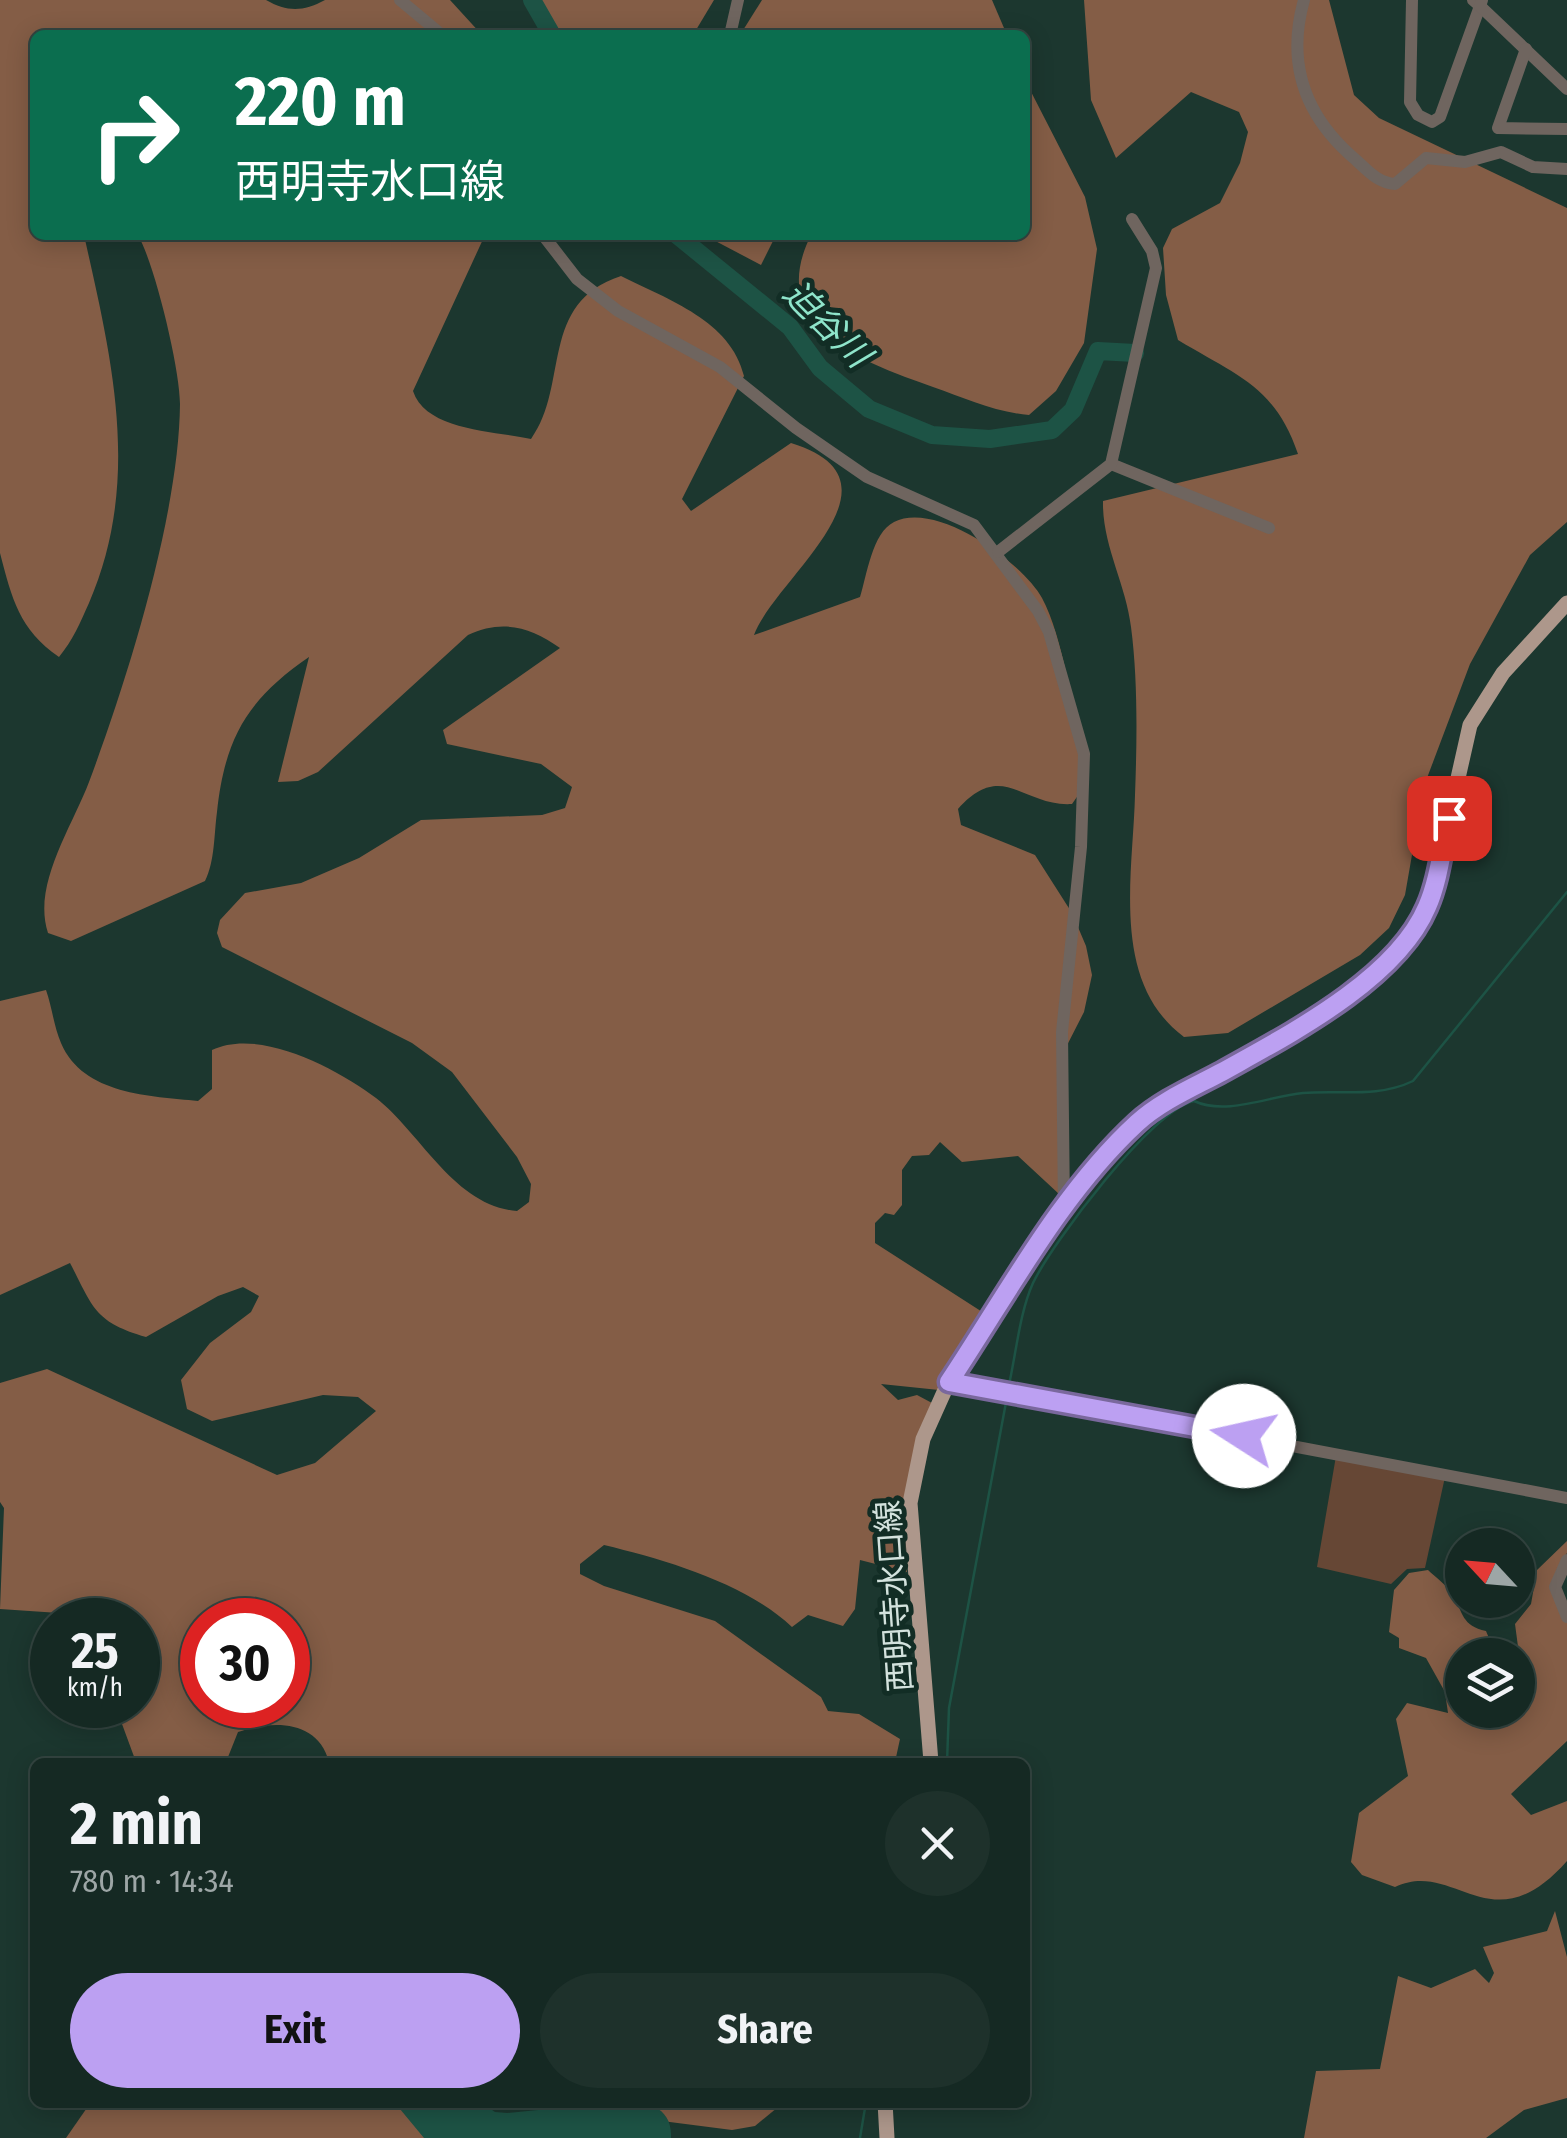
<!DOCTYPE html>
<html lang="en">
<head>
<meta charset="utf-8">
<style>
	body { margin:0; font-family:"Fira Sans Condensed","Noto Sans JP",sans-serif; background:#1e312b; color:#f1f3f6; height:100vh; display:flex; flex-direction:column; font-size:38px; white-space:nowrap }
	* { box-sizing:border-box; margin:0 }
	p { font-size:32px; color:#9da6a6 }
	.icon { flex:none; width:55px; height:55px; fill:none; stroke:currentColor; stroke-width:2; stroke-linecap:round; stroke-linejoin:round }
	.map { position:relative; flex:1; overflow:hidden }
	.side { position:absolute; left:30px; top:1758px; width:1000px; height:350px; display:flex; flex-direction:column; background:#152923; border-radius:15px; box-shadow:0 5px 25px #0003,0 0 0 2px #344541 }
	.side>* { flex:none }
	.top-card { position:absolute; left:30px; top:30px; width:1000px; height:210px; border-radius:15px; box-shadow:0 5px 25px #0003,0 0 0 2px #344541; background:#0b6e4f; color:#fff; overflow:hidden }
	.needle { width:65px; rotate:296deg }
	.tools { position:absolute; left:1445px; top:1528px; display:grid; gap:20px }
	.tools a { display:grid; place-items:center; width:90px; height:90px; border-radius:50%; background:#152923; box-shadow:0 5px 25px #0003,0 0 0 2px #344541; font-size:50px }
	.speed { position:absolute; left:30px; top:1598px; display:flex; gap:20px; font-size:50px; font-weight:700; text-align:center }
	.speed>* { display:grid; place-content:center; width:130px; height:130px; border-radius:50%; background:#152923; box-shadow:0 5px 25px #0003,0 0 0 2px #344541; line-height:1 }
	.speed small { font-size:25px; font-weight:400 }
	.speed .limit { border:15px solid #d22; background:#fff; color:#111 }
	.pin { position:absolute; display:grid; place-items:center; width:85px; height:85px; color:#fff; margin:-42px; border-radius:20px; box-shadow:0 5px 15px #0006 }
	.me { position:absolute; width:110px; margin:-55px; rotate:280deg; stroke-linejoin:round; filter:drop-shadow(0 0 8px #0008) }
	.turn { display:flex; align-items:center; gap:35px; height:210px; padding:0 40px; font-size:45px }
	.turn .icon { width:130px; height:130px; stroke-width:2.5 }
	.turn b { display:block; font-size:70px; line-height:85px }
	.round { display:grid; place-items:center; flex:none; width:105px; height:105px; border-radius:52px; background:#1e312b }
	.headline { display:flex; align-items:center; justify-content:space-between; height:170px; padding:0 40px }
	h1 { font-size:60px; font-weight:700; line-height:75px }
	.action { display:flex; gap:20px; margin-top:auto; padding:20px 40px }
	.action a { flex:1; height:115px; border-radius:60px; background:#bca0f2; color:#111; font-size:40px; font-weight:700; line-height:115px; text-align:center }
	.action a+a { background:#1e312b; color:#f1f3f6 }
	.map>svg:first-child { display:block }
</style>
</head>
<body>
<div class="map">
<svg width="1567" height="2138" viewBox="0 0 1567 2138">
	<rect width="100%" height="100%" fill="#1c372f"/>
	<path fill="#664735" d="M1336,1456L1445,1477L1425,1568L1407,1569L1391,1584L1317,1567Z"/>
	<g fill="#845d46" fill-rule="evenodd">
		<path d="M0,0H266C287,12 303,12 325,0H450L482,35H35V235H84C112,360 142,480 89,603C80,623 73,640 59,657C19,629 12,599 0,553Z"/>
		<path d="M539,0H714L693,35H543Z"/>
		<path d="M762,0H992L1007,35H740Z"/>
		<path d="M1084,0H1329L1354,95L1379,118L1567,208V522L1530,555L1470,664L1424,786L1405,895L1389,928L1360,955L1228,1033L1184,1037C1110,982 1133,875 1135,795C1137,741 1138,680 1131,627C1126,584 1102,545 1103,501L1298,454C1275,386 1236,375 1178,340L1166,295L1163,248L1172,229L1220,203L1240,163L1248,132L1239,112L1191,92L1116,158L1091,100Z"/>
		<path d="M1025,80L1085,197L1097,249L1084,343L1056,391L1029,415C994,412 965,398 933,387C864,362 764,329 811,235H1025Z"/>
		<path d="M138,235H485L413,391C426,431 495,431 531,439C570,385 538,303 621,276C669,300 731,321 744,376L682,499L691,511L791,443C915,481 775,578 754,635L860,597C867,575 872,533 894,522C936,500 1022,562 1042,598C1066,643 1076,731 1086,784L1072,804C1022,807 1003,759 958,809L961,825L1035,855L1072,913L1086,946L1092,975L1084,1012L1061,1057L1059,1194L1018,1156L962,1162L940,1142L929,1155L912,1156L902,1170V1205L894,1215L885,1213L875,1223V1243L987,1315L939,1390L881,1384L898,1400L917,1395L932,1403L904,1519L907,1572L860,1560L855,1609L843,1626L808,1615L792,1627C745,1583 666,1560 604,1545L580,1564V1574L604,1586L715,1621L821,1697L828,1711L859,1714L900,1739L895,1762H329C318,1720 273,1720 238,1732L226,1762H136L115,1705H138V1620H70L59,1613L0,1609L4,1508L0,1502V1383L47,1369L277,1475L315,1463L376,1411L358,1397L323,1395L212,1421L187,1409L181,1380L210,1343L251,1312L259,1296L243,1287L218,1296L146,1337C94,1322 93,1307 70,1263L0,1295V1001L46,990C52,1007 54,1027 61,1043C83,1095 151,1096 198,1101L212,1089V1050C259,1027 338,1069 376,1098C421,1133 454,1206 517,1211L529,1202L531,1184L517,1157L452,1072L412,1043L222,947L217,933L220,920L245,893L301,883L359,858L421,820L542,815L565,808L572,787L541,764L447,744L443,730L560,648C531,627 502,619 468,635L318,772L298,781L278,782L309,657C248,699 225,737 217,812C214,834 215,861 205,881L71,941L48,933C32,885 72,827 89,782C128,678 179,514 180,404C180,369 155,265 138,235ZM202,1620H288V1705H202Z"/>
		<path d="M704,235H776L761,265Z"/>
		<path d="M1567,1541V1553L1556,1571L1567,1609V1741L1511,1794L1531,1815L1567,1801V1861C1491,1947 1455,1858 1395,1887L1362,1875L1351,1862L1359,1813L1408,1776L1396,1719L1407,1703L1448,1713L1445,1692L1426,1658L1399,1648V1638L1389,1632L1394,1590L1409,1573L1428,1570C1435,1577 1448,1586 1453,1595C1463,1613 1462,1626 1486,1631L1496,1655H1462V1710H1518V1694L1524,1692L1515,1624L1531,1604L1537,1570Z"/>
		<path d="M1555,1911L1567,1957V2098L1524,2110L1486,2138H1304L1316,2071L1380,2069L1398,1976L1431,1988L1475,1969L1489,1983L1494,1973L1483,1947L1547,1931Z"/>
		<path d="M91,2102L403,2103L436,2138H66Z"/>
		<path d="M522,2103H783L755,2126L732,2130Z"/>
	</g>
	<path fill="#1d5345" d="M395,2103H482L495,2112L507,2113L558,2108L568,2103C602,2102 674,2087 671,2138H424Z"/>
	<g fill="none" stroke-linecap="round" stroke-linejoin="round">
		<g stroke="#1d5345" stroke-width="2.5">
			<path d="M1008,1389C1016,1356 1019,1314 1033,1283C1052,1243 1153,1109 1194,1101C1226,1116 1270,1096 1303,1093C1340,1090 1378,1098 1413,1081L1567,892"/>
			<path d="M947,1762L949,1708L1007,1397"/>
			<path d="M860,2138L866,2102"/>
		</g>
		<g stroke="#1d5345" stroke-width="18">
			<path d="M532,0L552,35"/>
			<path d="M677,235L790,327L820,368L869,409L932,435L990,439L1052,430L1073,410L1098,351L1135,353"/>
		</g>
		<g stroke="#6f655f" stroke-width="12">
			<path d="M400,0L442,35"/>
			<path d="M1304,0C1286,64 1305,117 1356,160C1368,171 1378,183 1395,184L1426,158L1465,162L1501,152L1533,167L1567,169"/>
			<path d="M1412,0L1410,102L1418,115L1432,122L1440,117L1480,6L1473,0"/>
			<path d="M1482,0L1480,6L1567,89"/>
			<path d="M730,35L738,0"/>
			<path d="M1526,49L1498,128L1567,129"/>
			<path d="M543,235L577,279L618,311L720,367L796,428L867,477L974,525L1038,611L1049,632L1084,754L1081,847L1062,1032L1064,1210"/>
			<path d="M1111,464L1269,528"/>
			<path d="M998,552L1111,464L1156,268L1152,251L1132,219"/>
			<path d="M949,1381L1567,1498"/>
			<path d="M1567,1560L1555,1587L1567,1617"/>
		</g>
		<g stroke="#ad978b" stroke-width="15">
			<path d="M931,1762L910,1503L923,1439L949,1381L1064,1210L1121,1139L1165,1104L1290,1033L1356,988L1414,930L1435,880L1470,725L1503,673L1567,603"/>
			<path d="M885,2102L887,2138"/>
		</g>
	</g>
	<g fill="none" stroke-linecap="round" stroke-linejoin="round">
		<g stroke="#7a689d" stroke-width="25">
			<path id="route" d="M1244,1436L949,1382C1007,1295 1060,1194 1137,1123C1161,1101 1194,1087 1222,1072C1288,1035 1396,980 1427,907C1439,880 1442,847 1449,818"/>
		</g>
		<use href="#route" stroke="#bca0f2" stroke-width="18"/>
	</g>
	<g text-anchor="middle" stroke-width="10" stroke-linejoin="round" paint-order="stroke">
		<g font-size="32" fill="#d3e2dd" stroke="#122d25">
			<text transform="translate(894 1596) rotate(-94)" y="11">西明寺水口線</text>
		</g>
		<g font-size="35" font-style="italic" fill="#8fe5cb" stroke="#122d25">
			<text transform="translate(827 324) rotate(45)" y="12">迫谷川</text>
		</g>
	</g>
</svg>
<div class="tools">
<a><svg class="needle" viewBox="-14 -14 28 28"><path d="M0-13l5 13h-10z" fill="#e53935"/><path d="M0 13l5-13h-10z" fill="#9da6a6"/></svg></a>
<a><svg class="icon" aria-label="layers" viewBox="0 0 24 24"><path d="M12 4l9 5-9 5-9-5zM3 14l9 5 9-5"/></svg></a>
</div>
<div class="speed"><div>25<small>km/h</small></div><div class="limit">30</div></div>
<div class="pin" style="left:1449px;top:818px;background:#d93025"><svg class="icon" aria-label="arrive" viewBox="0 0 24 24"><path d="M6 21V4h12l-3 4 3 4H6"/></svg></div>
<svg class="me" style="left:1244px;top:1436px" viewBox="-20 -20 40 40"><circle r="19" fill="#fff"/><path d="M0-13L10 11 0 6-10 11z" fill="#bca0f2"/></svg>
<div class="top-card">
<div class="turn"><svg class="icon" aria-label="right" viewBox="0 0 24 24"><path d="M7 20v-9h11M14 6l5 5-5 5"/></svg><div><b>220 m</b>西明寺水口線</div></div>
</div>
<section class="side">
<div class="headline"><div><h1>2 min</h1><p>780 m · 14:34</p></div><a class="round"><svg class="icon" aria-label="close" viewBox="0 0 24 24"><path d="M6 6l12 12M18 6L6 18"/></svg></a></div>
<div class="action"><a>Exit</a><a>Share</a></div>
</section>
</div>
</body>
</html>
